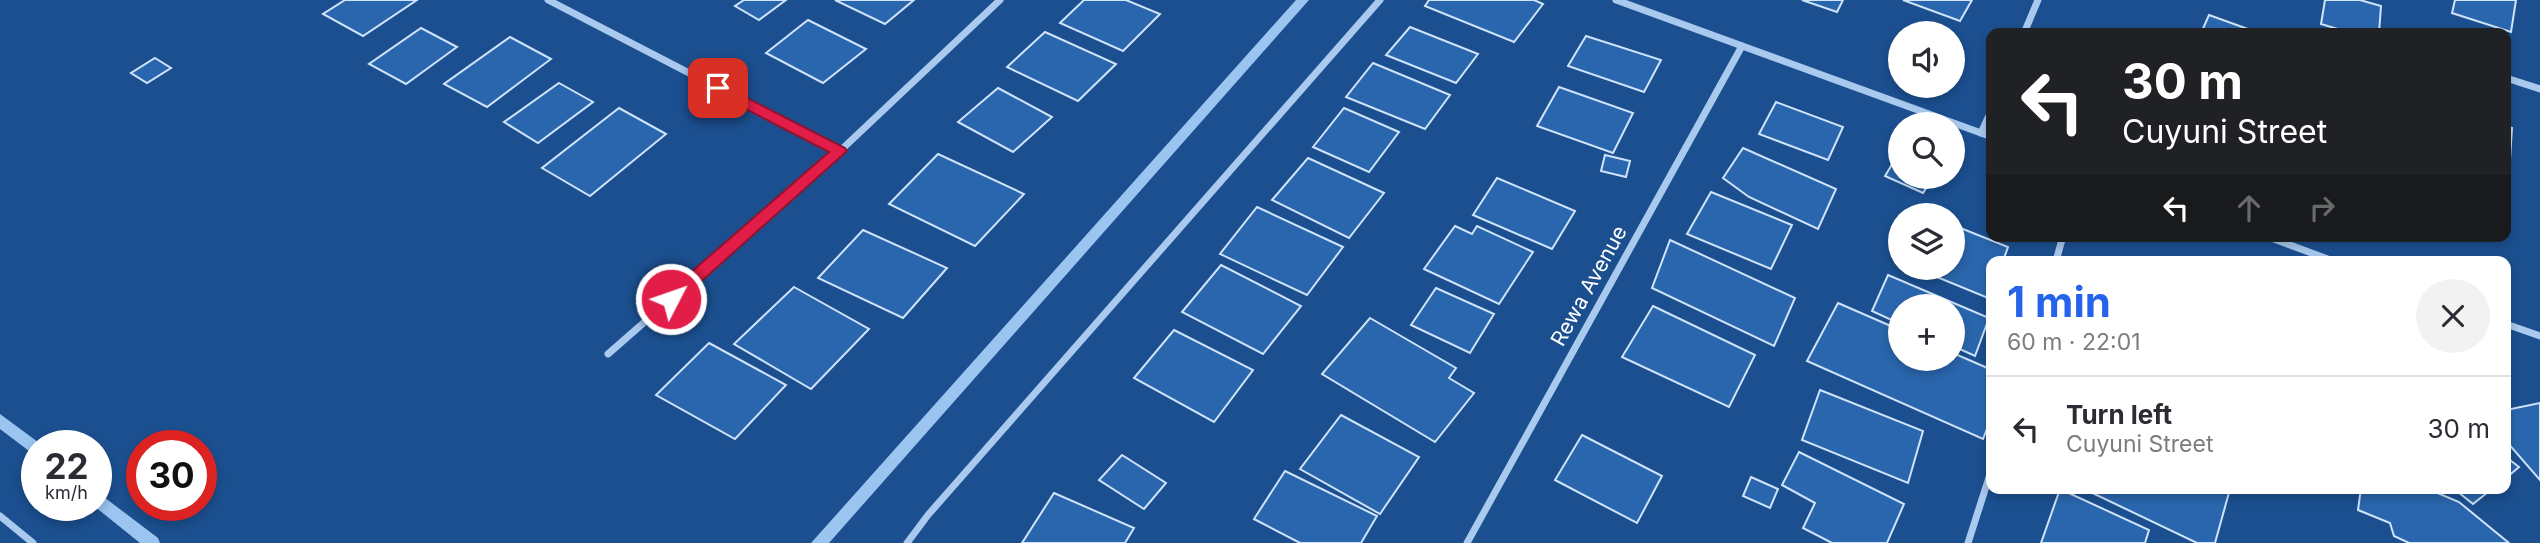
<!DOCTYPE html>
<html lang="en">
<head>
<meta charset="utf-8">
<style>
	body { margin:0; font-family:Inter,sans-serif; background:#f2f2f3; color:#2b2b33; height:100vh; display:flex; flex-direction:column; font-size:26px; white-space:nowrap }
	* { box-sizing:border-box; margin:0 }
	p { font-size:23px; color:#7c7c81 }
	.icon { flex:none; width:38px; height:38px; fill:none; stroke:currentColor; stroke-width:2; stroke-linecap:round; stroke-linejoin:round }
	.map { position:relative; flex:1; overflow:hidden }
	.details { position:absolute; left:1986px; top:256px; width:525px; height:238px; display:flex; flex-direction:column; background:#fff; border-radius:14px; box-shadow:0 4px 10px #0003 }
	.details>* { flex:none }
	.guide { position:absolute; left:1986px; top:28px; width:525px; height:214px; border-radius:14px; box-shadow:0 4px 10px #0003; background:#202124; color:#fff; overflow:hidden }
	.tools { position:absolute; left:1888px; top:21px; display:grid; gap:14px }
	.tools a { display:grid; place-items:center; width:77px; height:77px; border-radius:50%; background:#fff; box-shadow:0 4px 10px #0003; font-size:35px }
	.speed { position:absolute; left:21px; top:430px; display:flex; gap:14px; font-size:35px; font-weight:700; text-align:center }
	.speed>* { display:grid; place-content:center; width:91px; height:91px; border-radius:50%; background:#fff; box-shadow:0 4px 10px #0003; line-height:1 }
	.speed small { font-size:18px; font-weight:400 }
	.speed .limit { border:10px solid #d22; background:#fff; color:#111 }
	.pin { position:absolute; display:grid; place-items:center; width:60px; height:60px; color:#fff; margin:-30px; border-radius:14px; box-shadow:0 4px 10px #0006 }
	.me { position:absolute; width:77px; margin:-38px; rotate:49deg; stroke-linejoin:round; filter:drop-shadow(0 0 5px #0008) }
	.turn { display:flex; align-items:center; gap:24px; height:147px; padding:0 21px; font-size:32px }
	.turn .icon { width:91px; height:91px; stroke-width:2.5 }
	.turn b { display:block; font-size:49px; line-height:60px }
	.lanes { display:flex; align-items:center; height:66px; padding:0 21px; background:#0003; justify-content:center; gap:35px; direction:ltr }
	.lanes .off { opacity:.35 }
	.round { display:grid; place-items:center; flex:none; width:74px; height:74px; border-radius:37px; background:#f2f2f3 }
	.overview { display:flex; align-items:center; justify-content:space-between; height:119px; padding:0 21px }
	h1 { font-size:42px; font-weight:700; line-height:52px; color:#2563eb }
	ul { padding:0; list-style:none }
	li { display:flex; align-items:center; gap:21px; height:105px; padding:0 21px; border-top:2px solid #e1e1e2 }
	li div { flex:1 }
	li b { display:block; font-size:26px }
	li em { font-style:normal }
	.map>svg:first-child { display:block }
</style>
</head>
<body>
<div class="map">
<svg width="2540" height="543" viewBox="0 0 2540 543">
	<rect width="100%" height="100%" fill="#1b4f8f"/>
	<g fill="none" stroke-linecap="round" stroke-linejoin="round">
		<g fill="#9cc4f0" fill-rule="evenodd">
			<path d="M1296,0H1309L829,543H811Z"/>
			<path d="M0,414L42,445L37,446V457L0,429Z"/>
			<path d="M96,491L158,538L160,543H140L94,506H96Z"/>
		</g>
	</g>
	<g fill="#2a66ad" stroke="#cfe3fa" stroke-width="2">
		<path d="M345,0H417L363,36L323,14Z"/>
		<path d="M744,0H786L759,20L735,6Z"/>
		<path d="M835,0H914L885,24Z"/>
		<path d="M1084,0H1126L1160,14L1123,51L1060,23Z"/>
		<path d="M1429,0H1534L1543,4L1514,42L1425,6Z"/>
		<path d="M1802,0H1843L1837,12Z"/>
		<path d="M1903,0H1972L1960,21Z"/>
		<path d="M2325,0H2360L2381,6L2379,33H2351L2321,24Z"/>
		<path d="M2455,0H2516L2511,32L2452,13Z"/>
		<path d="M2209,15L2259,33H2201Z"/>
		<path d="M808,20L866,49L823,83L766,53Z"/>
		<path d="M1410,27L1478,54L1456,83L1386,55Z"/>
		<path d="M421,28L457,47L406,84L369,64Z"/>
		<path d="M1045,32L1116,64L1078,101L1007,67Z"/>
		<path d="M1586,36L1661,60L1644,92L1568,66Z"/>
		<path d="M510,37L551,59L487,107L444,84Z"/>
		<path d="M155,58L171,68L147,83L131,73Z"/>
		<path d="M1373,63L1450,95L1425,129L1346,97Z"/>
		<path d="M559,83L593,102L538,143L504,122Z"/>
		<path d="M1559,87L1633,113L1613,153L1537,126Z"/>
		<path d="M998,88L1052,117L1013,152L958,122Z"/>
		<path d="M1776,102L1843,127L1828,160L1759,134Z"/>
		<path d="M619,108L666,134L590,196L542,168Z"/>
		<path d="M1344,108L1399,132L1369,172L1313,147Z"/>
		<path d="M2506,126L2512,128L2508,191H2506Z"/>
		<path d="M1743,148L1836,189L1818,229L1749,197L1723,178Z"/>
		<path d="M1900,151V177H1933L1923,193L1885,176Z"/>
		<path d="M938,154L1024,194L975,246L889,204Z"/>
		<path d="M1605,155L1630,161L1626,177L1601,171Z"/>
		<path d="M1308,158L1384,193L1349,238L1272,200Z"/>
		<path d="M1497,178L1575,211L1552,249L1473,215Z"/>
		<path d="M1711,192L1792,225L1771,269L1687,234Z"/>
		<path d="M1257,207L1343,247L1307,295L1220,254Z"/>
		<path d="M1953,225L2008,247L2003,261H1992V289L1988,298L1915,268H1953Z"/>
		<path d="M1455,226L1472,234L1477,226L1533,252L1499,304L1424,269Z"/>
		<path d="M863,230L947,268L903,318L818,278Z"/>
		<path d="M1670,240L1795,298L1774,346L1652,288Z"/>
		<path d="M1221,265L1301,306L1263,354L1182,312Z"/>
		<path d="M1888,275L1989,318L1975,356L1953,346V306H1900V324L1872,311Z"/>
		<path d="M794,287L869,329L811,389L734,344Z"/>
		<path d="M1436,288L1494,314L1470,353L1411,325Z"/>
		<path d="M1838,303L1900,330V359H1953V353L1992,370V416L1983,439L1807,361Z"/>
		<path d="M1653,306L1755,355L1729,407L1622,357Z"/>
		<path d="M1370,318L1456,368L1449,378L1474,393L1435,442L1322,374Z"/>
		<path d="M1174,330L1253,370L1214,422L1134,378Z"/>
		<path d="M709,343L786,385L735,439L656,395Z"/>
		<path d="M1820,390L1923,431L1908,483L1802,440Z"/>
		<path d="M2540,403V480L2506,441V410Z"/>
		<path d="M1341,415L1419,457L1380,514L1300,469Z"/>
		<path d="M1582,435L1662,476L1637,523L1555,480Z"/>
		<path d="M1799,452L1904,504L1887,543H1832L1803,528L1815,503L1782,485Z"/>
		<path d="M1122,455L1166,483L1144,509L1099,480Z"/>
		<path d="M2506,457L2519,467L2506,478Z"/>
		<path d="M1285,471L1377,516L1361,543H1300L1254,519Z"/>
		<path d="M1751,477L1778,489L1770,508L1743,496Z"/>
		<path d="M2082,488H2228L2230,489L2215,543H2197Z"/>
		<path d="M2361,488H2426L2459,502L2509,543H2409L2394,536L2390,523L2358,510Z"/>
		<path d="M2453,488H2493L2473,504Z"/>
		<path d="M2060,489L2149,530L2145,543H2041Z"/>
		<path d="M1054,493L1134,528L1125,543H1022Z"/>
	</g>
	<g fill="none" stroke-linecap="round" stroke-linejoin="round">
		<g stroke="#a9c9ee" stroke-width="7">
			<path d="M548,0L840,151"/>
			<path d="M1616,0L1992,137"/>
			<path d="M2024,33L2038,0"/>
			<path d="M2506,78L2540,89"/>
			<path d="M1981,133L1992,109"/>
			<path d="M2266,236L2333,261"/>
			<path d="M2056,261L2063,236"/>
			<path d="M2506,324L2540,336"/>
			<path d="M608,354L840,151L1000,0"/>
			<path d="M0,516L33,543"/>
			<path d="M907,543L928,515L1380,0"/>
			<path d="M1467,543L1742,46"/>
			<path d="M1968,543L1992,468"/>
		</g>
	</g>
	<path fill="#e11d48" stroke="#92132f" stroke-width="2" d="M718,83L845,148L847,151L677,303L671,305L663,299L666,294L829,152L713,92L711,88Z"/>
	<g text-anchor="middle" stroke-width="7" stroke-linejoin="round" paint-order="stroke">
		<g font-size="21" fill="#fff" stroke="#1b4f8f">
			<text transform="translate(1589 286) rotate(-61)" y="7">Rewa Avenue</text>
		</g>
	</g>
</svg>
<div class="tools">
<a><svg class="icon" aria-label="sound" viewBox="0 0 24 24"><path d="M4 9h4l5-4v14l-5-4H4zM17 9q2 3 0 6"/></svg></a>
<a><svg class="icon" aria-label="search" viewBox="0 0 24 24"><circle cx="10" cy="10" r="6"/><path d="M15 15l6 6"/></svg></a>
<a><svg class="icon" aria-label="layers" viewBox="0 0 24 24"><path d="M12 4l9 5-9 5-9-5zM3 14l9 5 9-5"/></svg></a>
<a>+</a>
</div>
<div class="speed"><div>22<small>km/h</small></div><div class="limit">30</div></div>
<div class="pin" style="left:718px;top:88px;background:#d93025"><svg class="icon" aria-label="arrive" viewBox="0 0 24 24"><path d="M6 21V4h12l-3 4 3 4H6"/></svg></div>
<svg class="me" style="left:671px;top:299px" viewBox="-20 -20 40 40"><circle r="17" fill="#e11d48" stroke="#fff" stroke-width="3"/><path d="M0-11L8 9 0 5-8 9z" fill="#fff"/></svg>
<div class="guide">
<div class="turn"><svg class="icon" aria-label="left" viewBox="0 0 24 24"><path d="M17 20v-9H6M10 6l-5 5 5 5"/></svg><div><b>30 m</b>Cuyuni Street</div></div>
<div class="lanes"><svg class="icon" aria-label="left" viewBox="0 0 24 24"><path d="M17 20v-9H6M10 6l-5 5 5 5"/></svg><svg class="icon off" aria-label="ahead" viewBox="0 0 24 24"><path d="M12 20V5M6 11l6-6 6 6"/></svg><svg class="icon off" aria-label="right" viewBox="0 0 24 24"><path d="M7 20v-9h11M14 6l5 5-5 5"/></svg></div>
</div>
<section class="details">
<div class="overview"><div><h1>1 min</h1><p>60 m · 22:01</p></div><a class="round"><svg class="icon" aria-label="close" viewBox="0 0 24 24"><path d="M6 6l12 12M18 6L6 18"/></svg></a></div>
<ul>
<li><svg class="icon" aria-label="left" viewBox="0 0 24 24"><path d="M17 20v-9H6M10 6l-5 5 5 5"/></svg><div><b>Turn left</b><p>Cuyuni Street</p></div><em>30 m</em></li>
</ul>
</section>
</div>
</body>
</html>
